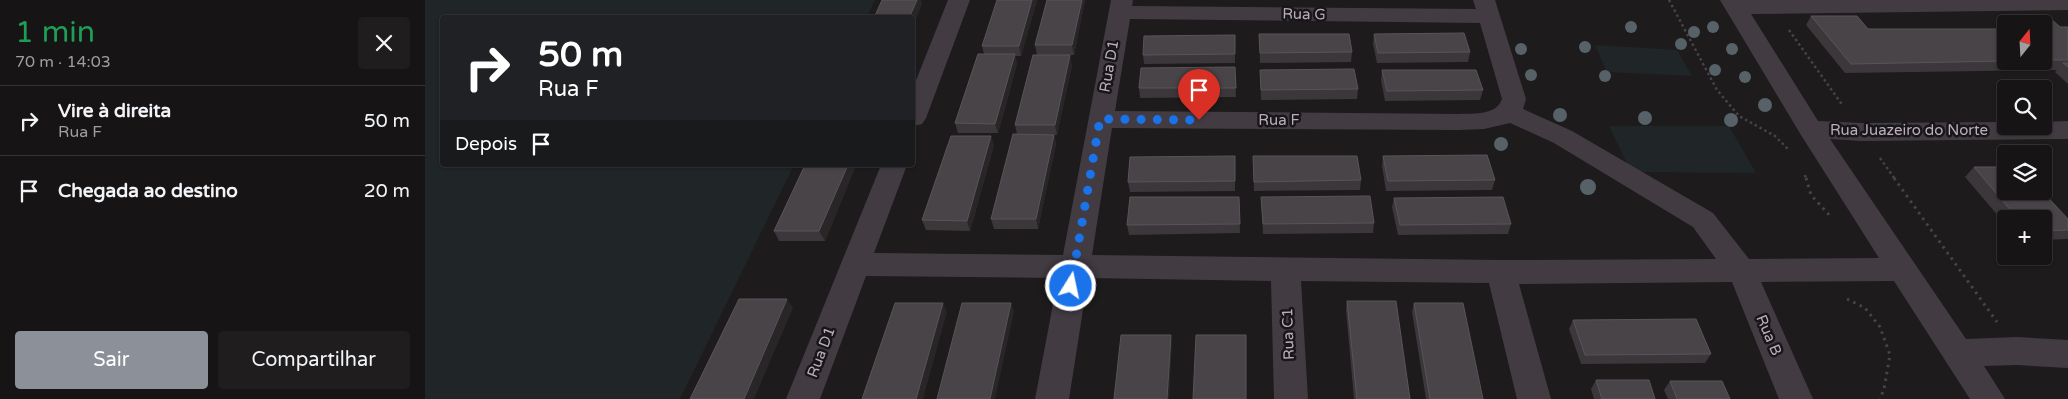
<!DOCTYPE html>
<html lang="pt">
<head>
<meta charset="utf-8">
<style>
	body { margin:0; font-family:"Varela Round",sans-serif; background:#1f1d1e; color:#f1f3f6; height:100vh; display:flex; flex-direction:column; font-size:19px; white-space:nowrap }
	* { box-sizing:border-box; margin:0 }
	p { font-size:16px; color:#9e9ea0 }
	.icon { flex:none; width:28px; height:28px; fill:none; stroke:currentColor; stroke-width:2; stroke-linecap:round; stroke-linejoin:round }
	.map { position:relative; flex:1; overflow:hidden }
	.drawer { display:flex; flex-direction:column; background:#161415; width:425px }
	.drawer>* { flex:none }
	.guide { position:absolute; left:15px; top:15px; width:475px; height:152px; border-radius:5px; box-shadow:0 1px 4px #0004,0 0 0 1px #353334; background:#202124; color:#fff; overflow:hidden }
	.needle { width:32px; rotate:18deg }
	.tools { position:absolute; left:1572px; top:15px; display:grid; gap:10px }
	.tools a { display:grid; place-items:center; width:55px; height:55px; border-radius:5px; background:#161415; box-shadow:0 1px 4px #0004,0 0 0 1px #353334; font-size:25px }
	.pin { position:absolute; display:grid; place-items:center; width:42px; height:42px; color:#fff; margin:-51px -21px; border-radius:50% 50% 50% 0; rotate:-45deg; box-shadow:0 0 5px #0007 }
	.pin .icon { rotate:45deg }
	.me { position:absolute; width:55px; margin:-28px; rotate:10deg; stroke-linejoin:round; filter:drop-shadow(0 0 4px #0008) }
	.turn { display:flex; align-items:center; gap:18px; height:105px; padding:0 15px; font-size:22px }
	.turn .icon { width:65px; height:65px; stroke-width:2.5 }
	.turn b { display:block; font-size:35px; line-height:42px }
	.then { display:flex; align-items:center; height:48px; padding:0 15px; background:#0003; gap:10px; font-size:19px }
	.round { display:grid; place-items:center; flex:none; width:52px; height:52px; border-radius:5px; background:#1f1d1e }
	.headline { display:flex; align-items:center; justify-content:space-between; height:85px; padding:0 15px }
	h1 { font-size:30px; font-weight:600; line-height:38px; color:#1e9e55 }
	.button { display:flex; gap:10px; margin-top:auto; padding:10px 15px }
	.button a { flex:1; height:58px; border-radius:5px; background:#8c9099; color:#fff; font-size:20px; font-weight:600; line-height:58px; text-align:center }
	.button a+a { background:#1f1d1e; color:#f1f3f6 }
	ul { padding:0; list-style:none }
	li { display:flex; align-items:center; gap:15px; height:70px; padding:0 15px; border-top:1px solid #353334 }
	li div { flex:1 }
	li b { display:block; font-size:19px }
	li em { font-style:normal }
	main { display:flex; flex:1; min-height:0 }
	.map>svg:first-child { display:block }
</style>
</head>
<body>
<main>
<section class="drawer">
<div class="headline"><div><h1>1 min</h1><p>70 m · 14:03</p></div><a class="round"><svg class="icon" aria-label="close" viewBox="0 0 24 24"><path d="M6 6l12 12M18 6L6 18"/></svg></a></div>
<ul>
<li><svg class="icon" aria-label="right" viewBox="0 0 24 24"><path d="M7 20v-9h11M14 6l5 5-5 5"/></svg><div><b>Vire à direita</b><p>Rua F</p></div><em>50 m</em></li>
<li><svg class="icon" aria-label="arrive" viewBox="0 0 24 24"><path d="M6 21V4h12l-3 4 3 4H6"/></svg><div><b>Chegada ao destino</b></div><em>20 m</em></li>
</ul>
<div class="button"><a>Sair</a><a>Compartilhar</a></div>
</section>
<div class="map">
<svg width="1643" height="399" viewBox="0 0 1643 399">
	<rect width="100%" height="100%" fill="#1d1b1c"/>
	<g fill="#202528">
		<path d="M0,0H450L441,18H18V165H369L255,399H0Z"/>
		<path d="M1170,45L1252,50L1267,76L1182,72Z"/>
		<path d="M1184,126H1304L1331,173L1206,172Z"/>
	</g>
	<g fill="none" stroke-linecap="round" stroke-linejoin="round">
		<g stroke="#494249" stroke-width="2.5" stroke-dasharray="2.5 3" stroke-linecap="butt">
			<path d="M1244,0L1292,90L1314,116L1350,136L1364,150"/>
			<path d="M1364,30L1418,106"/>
			<path d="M1455,158L1470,179"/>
			<path d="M1380,175L1381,179"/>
		</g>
		<g stroke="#494249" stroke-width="3" stroke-dasharray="2.5 4.5" stroke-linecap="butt">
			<path d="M1381,178L1386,195L1406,217"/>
			<path d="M1469,178L1572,322"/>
			<path d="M1422,299L1440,308L1455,327L1465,355L1459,389L1455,399"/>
		</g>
		<g fill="#423c42" fill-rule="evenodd">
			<path d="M523,0H545L501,118L497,124L488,126V88Z"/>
			<path d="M686,0H708L707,6L1051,9L1048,0H1070L1101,99L1098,109L1147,131L1288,213L1324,259L1454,258L1376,135L1295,0H1643V10L1326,14L1393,121L1437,123L1581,122V126H1619V122L1643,121V139L1437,141L1405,139L1541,339L1592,337L1643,340V368L1592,365L1559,366L1580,399H1545L1469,281L1336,282L1388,399H1354L1307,282L1094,284L1126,399H1092L1064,283L876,281L883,399H849L846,281L663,278L644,399H610L633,278L441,276L395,399H361L456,165H482L449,253L638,255ZM705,19L1055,23L1077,99C1071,116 1049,113 1034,114L690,111ZM1085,123L1129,143L1268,227L1291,259L1076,260L667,255L687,128L1034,130L1059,129Z"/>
		</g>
	</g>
	<g fill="#566268">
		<circle cx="1206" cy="27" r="6"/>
		<circle cx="1288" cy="27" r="6"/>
		<circle cx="1269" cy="32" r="6"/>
		<circle cx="1256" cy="44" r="6"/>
		<circle cx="1160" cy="47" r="6"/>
		<circle cx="1096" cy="49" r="6"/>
		<circle cx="1307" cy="49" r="6"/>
		<circle cx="1290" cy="70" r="6"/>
		<circle cx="1106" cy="75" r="6"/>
		<circle cx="1180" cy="76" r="6"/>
		<circle cx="1320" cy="77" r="6"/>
		<circle cx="1340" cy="105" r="7"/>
		<circle cx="1135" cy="115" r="7"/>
		<circle cx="1220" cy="118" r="7"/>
		<circle cx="1306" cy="120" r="7"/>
		<circle cx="1076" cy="144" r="7"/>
		<circle cx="1163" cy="187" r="8"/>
	</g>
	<g fill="#3b373a">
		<path d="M612,0L596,56H590L592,64L573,133H533L530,123L559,54L557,46Z"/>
		<path d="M622,0H660L649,55H612L610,45Z"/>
		<path d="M1386,16L1581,61H1619V24H1600L1604,18L1635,27H1643V84L1630,72L1632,70L1420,73L1381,25Z"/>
		<path d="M834,34L927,52L926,62L835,63Z"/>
		<path d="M949,34L1045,52L1043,62L952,63L948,44Z"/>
		<path d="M810,35V63L719,64L718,55Z"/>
		<path d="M647,65L632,135H629L631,144L613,229H569L566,219L592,134L590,125Z"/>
		<path d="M810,67L811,97L715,98L714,88Z"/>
		<path d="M835,70L933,89L932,99L836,100Z"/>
		<path d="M957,70L1058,90L1055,100L960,101L956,80Z"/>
		<path d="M569,145L545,231L501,230L497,220Z"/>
		<path d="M810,156V191L705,192L703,182Z"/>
		<path d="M828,156L936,180L935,190L829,191Z"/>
		<path d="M958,156L1070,180L1067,190L961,191L957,166Z"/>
		<path d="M380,165H431L400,241H354L349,231Z"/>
		<path d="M1549,167L1643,219V239H1642L1619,240V219H1581V225L1540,177Z"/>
		<path d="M814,197L815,233L704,235L702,225Z"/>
		<path d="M836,197L949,223L948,233L838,234Z"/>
		<path d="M969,198L1086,224L1083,234L973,235L967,207Z"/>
		<path d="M922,301L985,399H929L921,310Z"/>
		<path d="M989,303L1058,399H1001L987,312Z"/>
		<path d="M1148,320L1286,354L1280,363L1156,364L1144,329Z"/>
		<path d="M1171,380L1230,399H1169L1166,389Z"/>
		<path d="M1245,381L1305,399H1243L1239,390Z"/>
	</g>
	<g fill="#292628">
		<path d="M492,0H496L497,4L488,27V18H484Z"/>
		<path d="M607,0H612L596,56L594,46Z"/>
		<path d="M657,0H660L649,55L647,45Z"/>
		<path d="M590,54L592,64L573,133L570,124Z"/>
		<path d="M645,55L647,65L632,135L630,125Z"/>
		<path d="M629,135L631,144L613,229L611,219Z"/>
		<path d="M566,136L569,145L545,231L542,221Z"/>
		<path d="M423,165H431L400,241L394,231Z"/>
		<path d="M362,299L368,308L329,399H319Z"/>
		<path d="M518,303L522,312L498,399H491Z"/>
		<path d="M586,303L589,312L570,399H565Z"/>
		<path d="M746,335L747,345L744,399H742Z"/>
	</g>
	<g fill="#484448" stroke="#5a545a">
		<path d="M457,0H492L484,18H449Z"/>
		<path d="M572,0H607L594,46H557Z"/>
		<path d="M622,0H657L647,45H610Z"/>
		<path d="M1386,16H1432L1443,29H1581V61L1426,64Z"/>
		<path d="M1604,18H1625L1635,27H1643V60H1619V24H1611Z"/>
		<path d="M1039,33L1045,52L953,53L949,34Z"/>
		<path d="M834,34H924L927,52L835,53Z"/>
		<path d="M810,35V54L718,55L719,36Z"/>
		<path d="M553,54H590L570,124L530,123Z"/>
		<path d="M608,55H645L630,125H590Z"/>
		<path d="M1638,63H1643V67Z"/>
		<path d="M810,67L811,88H714L716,68Z"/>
		<path d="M929,69L933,89L836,90L835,70Z"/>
		<path d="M957,70H1051L1058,90L962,91Z"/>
		<path d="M588,134L629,135L611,219H566Z"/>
		<path d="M526,136H566L542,221L497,220Z"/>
		<path d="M1062,155L1070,180L963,181L958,156Z"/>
		<path d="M810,156V181L703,182L705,157Z"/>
		<path d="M828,156H932L936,180L829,182Z"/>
		<path d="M380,165H423L394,231H349Z"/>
		<path d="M1549,167H1581V191H1617L1643,219V230L1619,231V219H1593Z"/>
		<path d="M945,196L949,223L838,224L836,197Z"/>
		<path d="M705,197H814L815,224L702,225Z"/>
		<path d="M1078,197L1086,224L975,225L969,198Z"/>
		<path d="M314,299H362L319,399H265Z"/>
		<path d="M922,301H971L985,399H932Z"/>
		<path d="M470,303H518L491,399H437Z"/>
		<path d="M537,303H586L565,399H512Z"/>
		<path d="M989,303H1038L1058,399H1005Z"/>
		<path d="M1271,319L1286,354L1160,355L1148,320Z"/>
		<path d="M696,335H746L742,399H689Z"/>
		<path d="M771,335H821V399H768Z"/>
		<path d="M1171,380H1224L1230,399H1177Z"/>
		<path d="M1245,381H1297L1305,399H1252Z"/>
	</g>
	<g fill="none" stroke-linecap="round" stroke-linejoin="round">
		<path stroke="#1a73e8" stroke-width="9" stroke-dasharray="0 16.2" d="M646,286L675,119L774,120"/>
	</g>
	<g text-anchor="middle" stroke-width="5" stroke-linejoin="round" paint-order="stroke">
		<g font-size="15" fill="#bbaebc" stroke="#181618">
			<text transform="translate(879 14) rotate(1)" y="5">Rua G</text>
			<text transform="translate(684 66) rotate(-80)" y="5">Rua D1</text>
			<text x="854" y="125">Rua F</text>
			<text x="1484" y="135">Rua Juazeiro do Norte</text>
			<text transform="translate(863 334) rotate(-92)" y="5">Rua C1</text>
			<text transform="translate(1344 335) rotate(67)" y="5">Rua B</text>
			<text transform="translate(396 352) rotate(-69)" y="5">Rua D1</text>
		</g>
	</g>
</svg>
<div class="tools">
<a><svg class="needle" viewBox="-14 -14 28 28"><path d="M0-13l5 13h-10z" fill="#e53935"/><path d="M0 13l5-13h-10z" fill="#9e9ea0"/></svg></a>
<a><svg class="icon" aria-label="search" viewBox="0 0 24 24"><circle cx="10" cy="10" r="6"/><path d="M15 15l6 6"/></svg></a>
<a><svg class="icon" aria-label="layers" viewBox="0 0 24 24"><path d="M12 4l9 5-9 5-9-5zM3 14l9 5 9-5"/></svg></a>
<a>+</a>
</div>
<div class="pin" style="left:774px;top:120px;background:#d93025"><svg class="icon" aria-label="arrive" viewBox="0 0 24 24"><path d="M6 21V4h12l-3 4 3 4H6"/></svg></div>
<svg class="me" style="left:646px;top:286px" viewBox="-20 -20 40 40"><circle r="17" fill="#1a73e8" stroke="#fff" stroke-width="3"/><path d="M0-11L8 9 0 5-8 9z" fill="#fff"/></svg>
<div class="guide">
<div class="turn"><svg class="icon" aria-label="right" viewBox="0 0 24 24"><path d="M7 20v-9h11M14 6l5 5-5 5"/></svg><div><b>50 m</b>Rua F</div></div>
<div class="then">Depois<svg class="icon" aria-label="arrive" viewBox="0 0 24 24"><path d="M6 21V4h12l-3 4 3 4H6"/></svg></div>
</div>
</div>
</main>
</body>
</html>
